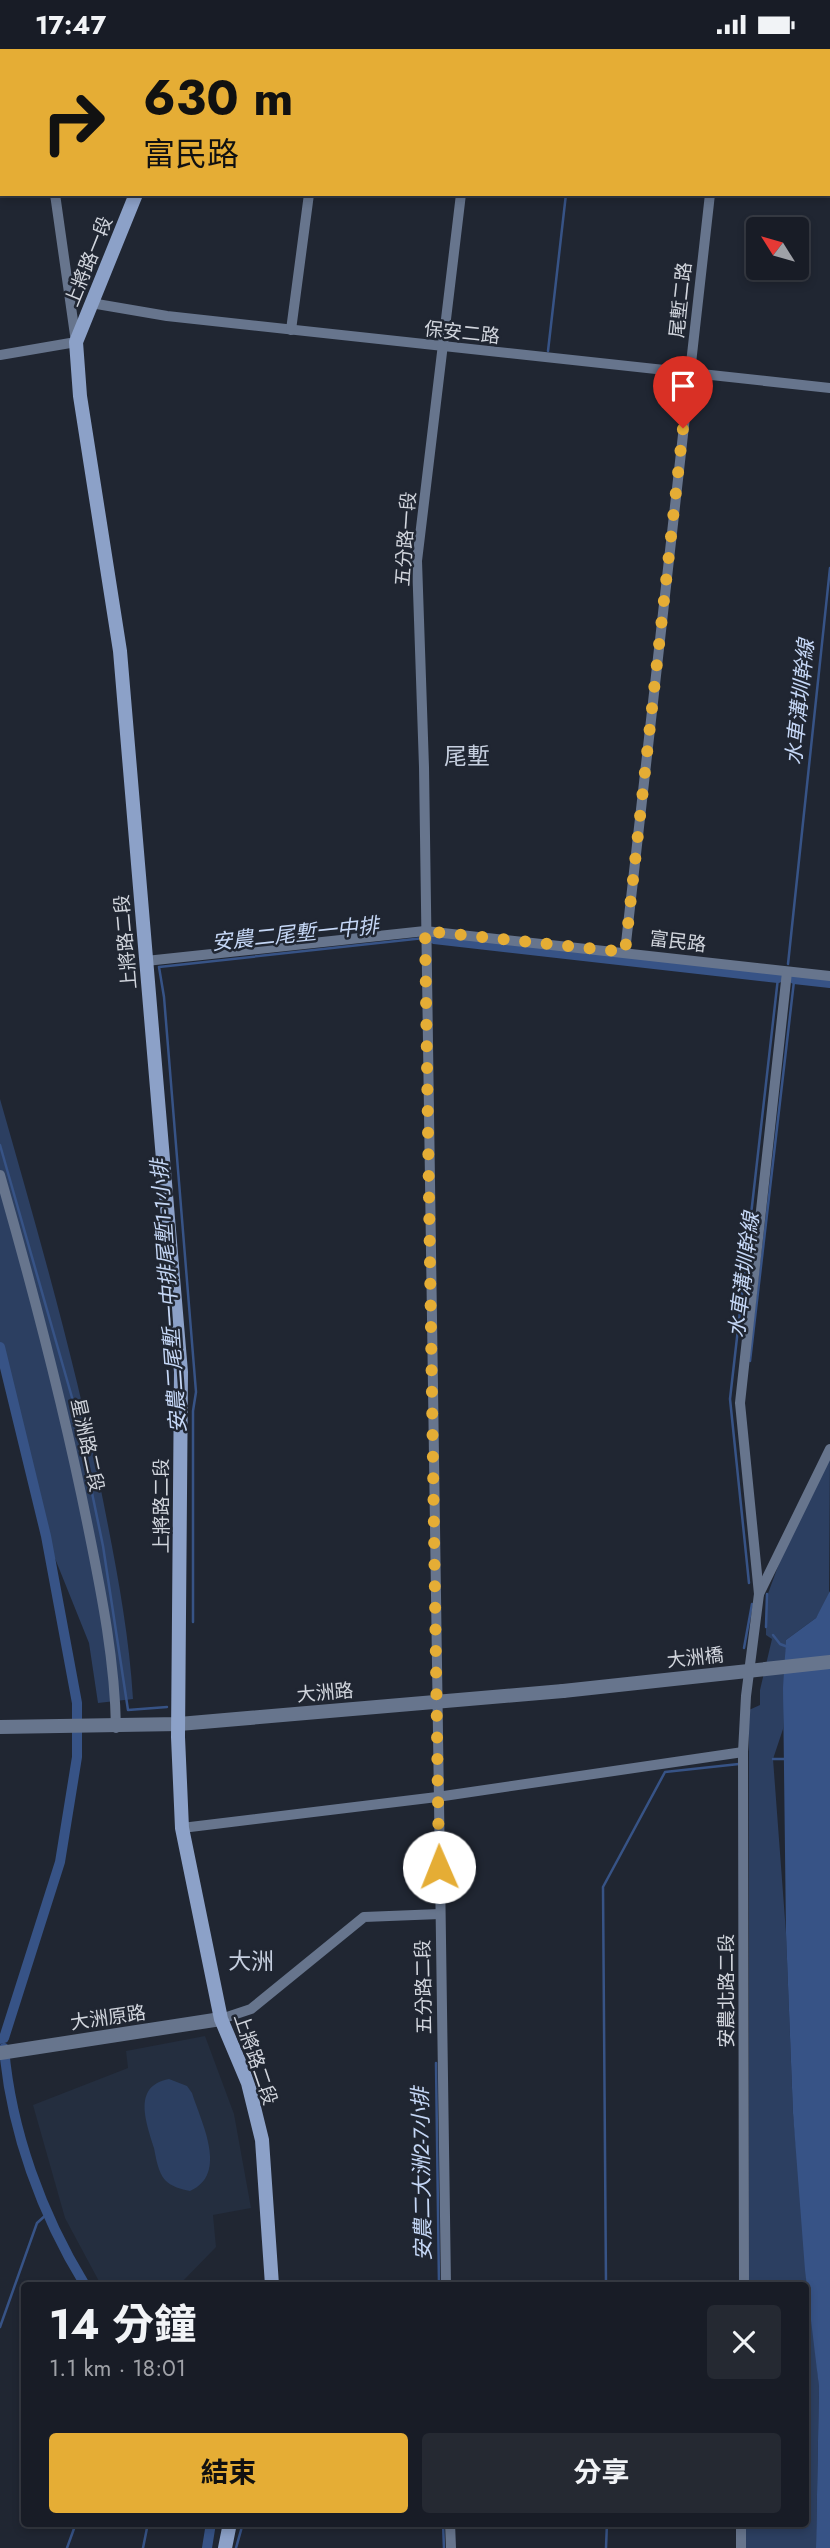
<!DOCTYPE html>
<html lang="zh-TW">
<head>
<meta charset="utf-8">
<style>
	body { margin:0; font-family:Jost,"Noto Sans TC",sans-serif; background:#252932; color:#f1f3f6; height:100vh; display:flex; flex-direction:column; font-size:26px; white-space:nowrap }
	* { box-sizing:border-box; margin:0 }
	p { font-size:23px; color:#9fa1a7 }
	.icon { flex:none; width:38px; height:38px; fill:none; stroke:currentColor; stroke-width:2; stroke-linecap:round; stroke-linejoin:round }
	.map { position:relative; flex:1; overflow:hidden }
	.sheet { position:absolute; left:21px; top:2233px; width:788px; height:245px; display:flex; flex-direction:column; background:#181c26; border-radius:7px; box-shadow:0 4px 10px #0003,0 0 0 2px #363a43 }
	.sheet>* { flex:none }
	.top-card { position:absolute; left:0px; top:0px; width:831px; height:147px; box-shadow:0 4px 10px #0003,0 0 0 2px #363a43; background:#e5ad35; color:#111; overflow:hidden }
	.needle { width:46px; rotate:307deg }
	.buttons { position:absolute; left:746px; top:168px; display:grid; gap:14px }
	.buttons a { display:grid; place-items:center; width:63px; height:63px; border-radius:7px; background:#181c26; box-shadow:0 4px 10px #0003,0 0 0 2px #363a43; font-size:35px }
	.pin { position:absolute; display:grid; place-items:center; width:60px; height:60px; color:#fff; margin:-72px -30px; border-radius:50% 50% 50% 0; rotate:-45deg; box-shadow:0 0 7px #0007 }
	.pin .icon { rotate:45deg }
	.me { position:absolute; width:77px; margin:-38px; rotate:359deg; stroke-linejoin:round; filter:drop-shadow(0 0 5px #0008) }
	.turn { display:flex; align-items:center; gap:24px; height:147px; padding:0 28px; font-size:32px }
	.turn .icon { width:91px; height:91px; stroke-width:2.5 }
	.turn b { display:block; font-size:49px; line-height:60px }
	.round { display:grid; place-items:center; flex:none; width:74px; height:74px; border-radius:7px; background:#252932 }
	.overview { display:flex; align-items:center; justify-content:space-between; height:119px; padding:0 28px }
	h1 { font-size:42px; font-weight:700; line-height:52px }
	.cta { display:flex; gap:14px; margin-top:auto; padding:14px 28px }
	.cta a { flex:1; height:80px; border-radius:7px; background:#e5ad35; color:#111; font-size:28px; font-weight:700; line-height:80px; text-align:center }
	.cta a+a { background:#252932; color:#f1f3f6 }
	.status { display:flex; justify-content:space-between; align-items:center; height:49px; padding:0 35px; background:#181c26; direction:ltr }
	.status svg { height:19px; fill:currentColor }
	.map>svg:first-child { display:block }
</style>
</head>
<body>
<div class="status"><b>17:47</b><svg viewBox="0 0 49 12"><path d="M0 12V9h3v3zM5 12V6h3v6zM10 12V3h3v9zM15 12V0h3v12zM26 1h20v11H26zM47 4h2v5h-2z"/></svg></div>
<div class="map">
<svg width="830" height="2499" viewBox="0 0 830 2499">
	<rect width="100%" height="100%" fill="#202632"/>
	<path fill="#242e3f" d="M205,1987L234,2065L251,2159L213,2166L216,2198L179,2236H101L65,2169L33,2056L128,2019L126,2002Z"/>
	<g fill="#2c3f61">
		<path d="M0,1050C38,1183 76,1315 103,1451C116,1517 129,1583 133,1650L98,1654L89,1594L46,1487L0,1298Z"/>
		<path d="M830,1400L829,1548L816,1569L786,1591L783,1680L773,1710L786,1884L793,2064L819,2338L816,2499H745V2475L805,2474V2236H749V1661L760,1656V1641L772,1590L766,1586V1550L788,1490Z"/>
		<path d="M169,2030L187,2037L192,2044C201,2073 229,2125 190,2142C181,2140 172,2138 165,2131C158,2123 156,2109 154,2099C147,2075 131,2037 169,2030Z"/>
	</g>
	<path fill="#375386" d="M830,1542V2499H816L819,2338L805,2221L793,2064L786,1884L783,1639L786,1591L816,1569Z"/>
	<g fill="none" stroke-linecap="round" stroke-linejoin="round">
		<g stroke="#375386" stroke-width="2.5">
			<path d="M582,2V0"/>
			<path d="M548,302L566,145"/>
			<path d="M788,915L830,519"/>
			<path d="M0,1096L73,1352L103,1497L128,1661L167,1658"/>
			<path d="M750,1312L794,932"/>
			<path d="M749,1534L730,1350L778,929"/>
			<path d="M193,1573V1362L196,1343L164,948L159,918L424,889"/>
			<path d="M766,1578L767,1545"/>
			<path d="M773,1586L780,1595L788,1598"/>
			<path d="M744,1599L752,1555"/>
			<path d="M773,1710H784"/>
			<path d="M436,2014L439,2236"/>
			<path d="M606,2236L603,1838L665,1723L739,1715"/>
			<path d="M0,2278L37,2174L47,2165"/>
			<path d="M443,2474L444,2499"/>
			<path d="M67,2499L76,2474"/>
			<path d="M143,2499L148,2474"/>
			<path d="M236,2499L243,2474"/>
			<path d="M606,2499L607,2474"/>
		</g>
		<g stroke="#375386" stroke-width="10">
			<path d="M434,890L778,929"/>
			<path d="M794,930L830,934"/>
			<path d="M0,1298L46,1487L77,1654V1708L60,1813L4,1989L0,1990"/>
			<path d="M4,1999C11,2082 42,2166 85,2236"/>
			<path d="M207,2499L211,2474"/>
		</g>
		<g stroke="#67758d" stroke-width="10">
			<path d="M35,0L36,2"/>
			<path d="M326,2V0"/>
			<path d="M477,2L478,0"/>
			<path d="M726,2V0"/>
			<path d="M91,254L167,267L830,339"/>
			<path d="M291,281L309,145"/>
			<path d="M0,306L76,293L55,145"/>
			<path d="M625,903L710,145"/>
			<path d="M146,912L425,882L830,927"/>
			<path d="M0,1126C34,1244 65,1363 89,1483C102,1547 115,1613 116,1679"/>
			<path d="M759,1545L830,1400"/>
			<path d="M182,1779L437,1748L743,1703"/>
			<path d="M221,1970L251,1960L364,1868L440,1865"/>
			<path d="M446,2236L424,718L417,512L461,145"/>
			<path d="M744,2236L743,1703L746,1647L759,1545L740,1354L787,923"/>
			<path d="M450,2474L451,2499"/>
			<path d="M741,2499V2474"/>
		</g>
		<g stroke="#67758d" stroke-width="14">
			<path d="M0,1678L179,1675L563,1642"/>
			<path d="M0,2004L221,1970"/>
		</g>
		<g stroke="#8ca1c8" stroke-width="14">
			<path d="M195,2L196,0"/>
			<path d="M136,145L76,293L80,347L120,602L181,1323L178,1688L182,1779L221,1970L248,2034L262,2091L272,2236"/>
			<path d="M225,2499L230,2474"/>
		</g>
		<path stroke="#67758d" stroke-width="14" d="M563,1642L830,1613"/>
	</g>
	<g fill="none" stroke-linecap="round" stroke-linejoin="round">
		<path stroke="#e5ad35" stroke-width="12" stroke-dasharray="0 21.6" d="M439,1818L425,882L625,903L683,379"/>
	</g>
	<g text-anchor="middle" stroke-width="5" stroke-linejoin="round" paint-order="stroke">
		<g font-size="19" fill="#d1d5dd" stroke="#202632">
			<text transform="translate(88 212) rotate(-68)" y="7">上將路一段</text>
			<text transform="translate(680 251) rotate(-84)" y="7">尾塹二路</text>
			<text transform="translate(462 283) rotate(6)" y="7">保安二路</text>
			<text transform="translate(405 490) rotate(-86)" y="7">五分路一段</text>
			<text transform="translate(678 892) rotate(7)" y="7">富民路</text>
			<text transform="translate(125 893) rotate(-95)" y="7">上將路二段</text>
			<text transform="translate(88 1396) rotate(78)" y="7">星洲路二段</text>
			<text transform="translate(161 1457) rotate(-90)" y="7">上將路二段</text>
			<text transform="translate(695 1608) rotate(-6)" y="7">大洲橋</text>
			<text transform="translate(325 1643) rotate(-5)" y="7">大洲路</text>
			<text transform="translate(423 1938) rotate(-91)" y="7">五分路二段</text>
			<text transform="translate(726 1942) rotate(-90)" y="7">安農北路二段</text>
			<text transform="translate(108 1968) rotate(-8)" y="7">大洲原路</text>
			<text transform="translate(256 2010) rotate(71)" y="7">上將路二段</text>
		</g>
		<g font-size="21" font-style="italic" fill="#c5d7f6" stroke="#202632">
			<text transform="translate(800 653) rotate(-84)" y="7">水車溝圳幹線</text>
			<text transform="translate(295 885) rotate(-6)" y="7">安農二尾塹一中排</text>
			<text transform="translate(744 1226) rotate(-83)" y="7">水車溝圳幹線</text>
			<text transform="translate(169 1247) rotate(-94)" y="7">安農二尾塹一中排尾塹1-1小排</text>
			<text transform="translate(422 2125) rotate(-91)" y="7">安農二大洲2-7小排</text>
		</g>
		<g font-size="23" fill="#c6cfdf" stroke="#202632">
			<text x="467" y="715">尾塹</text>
			<text x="251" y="1920">大洲</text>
		</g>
	</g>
</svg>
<div class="buttons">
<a><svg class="needle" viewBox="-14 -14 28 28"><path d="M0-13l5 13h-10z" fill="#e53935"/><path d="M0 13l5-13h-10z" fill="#9fa1a7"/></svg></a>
</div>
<div class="pin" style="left:683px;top:379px;background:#d93025"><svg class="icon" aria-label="arrive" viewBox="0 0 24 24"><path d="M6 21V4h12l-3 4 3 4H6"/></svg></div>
<svg class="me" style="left:439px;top:1818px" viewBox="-20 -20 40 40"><circle r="19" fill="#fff"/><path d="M0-13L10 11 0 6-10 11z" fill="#e5ad35"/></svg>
<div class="top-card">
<div class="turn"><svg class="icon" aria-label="right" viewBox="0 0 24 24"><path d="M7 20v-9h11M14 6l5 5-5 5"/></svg><div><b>630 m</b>富民路</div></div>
</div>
<section class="sheet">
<div class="overview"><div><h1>14 分鐘</h1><p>1.1 km · 18:01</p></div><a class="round"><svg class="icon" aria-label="close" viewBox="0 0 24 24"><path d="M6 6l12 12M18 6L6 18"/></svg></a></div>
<div class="cta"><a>結束</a><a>分享</a></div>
</section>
</div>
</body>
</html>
